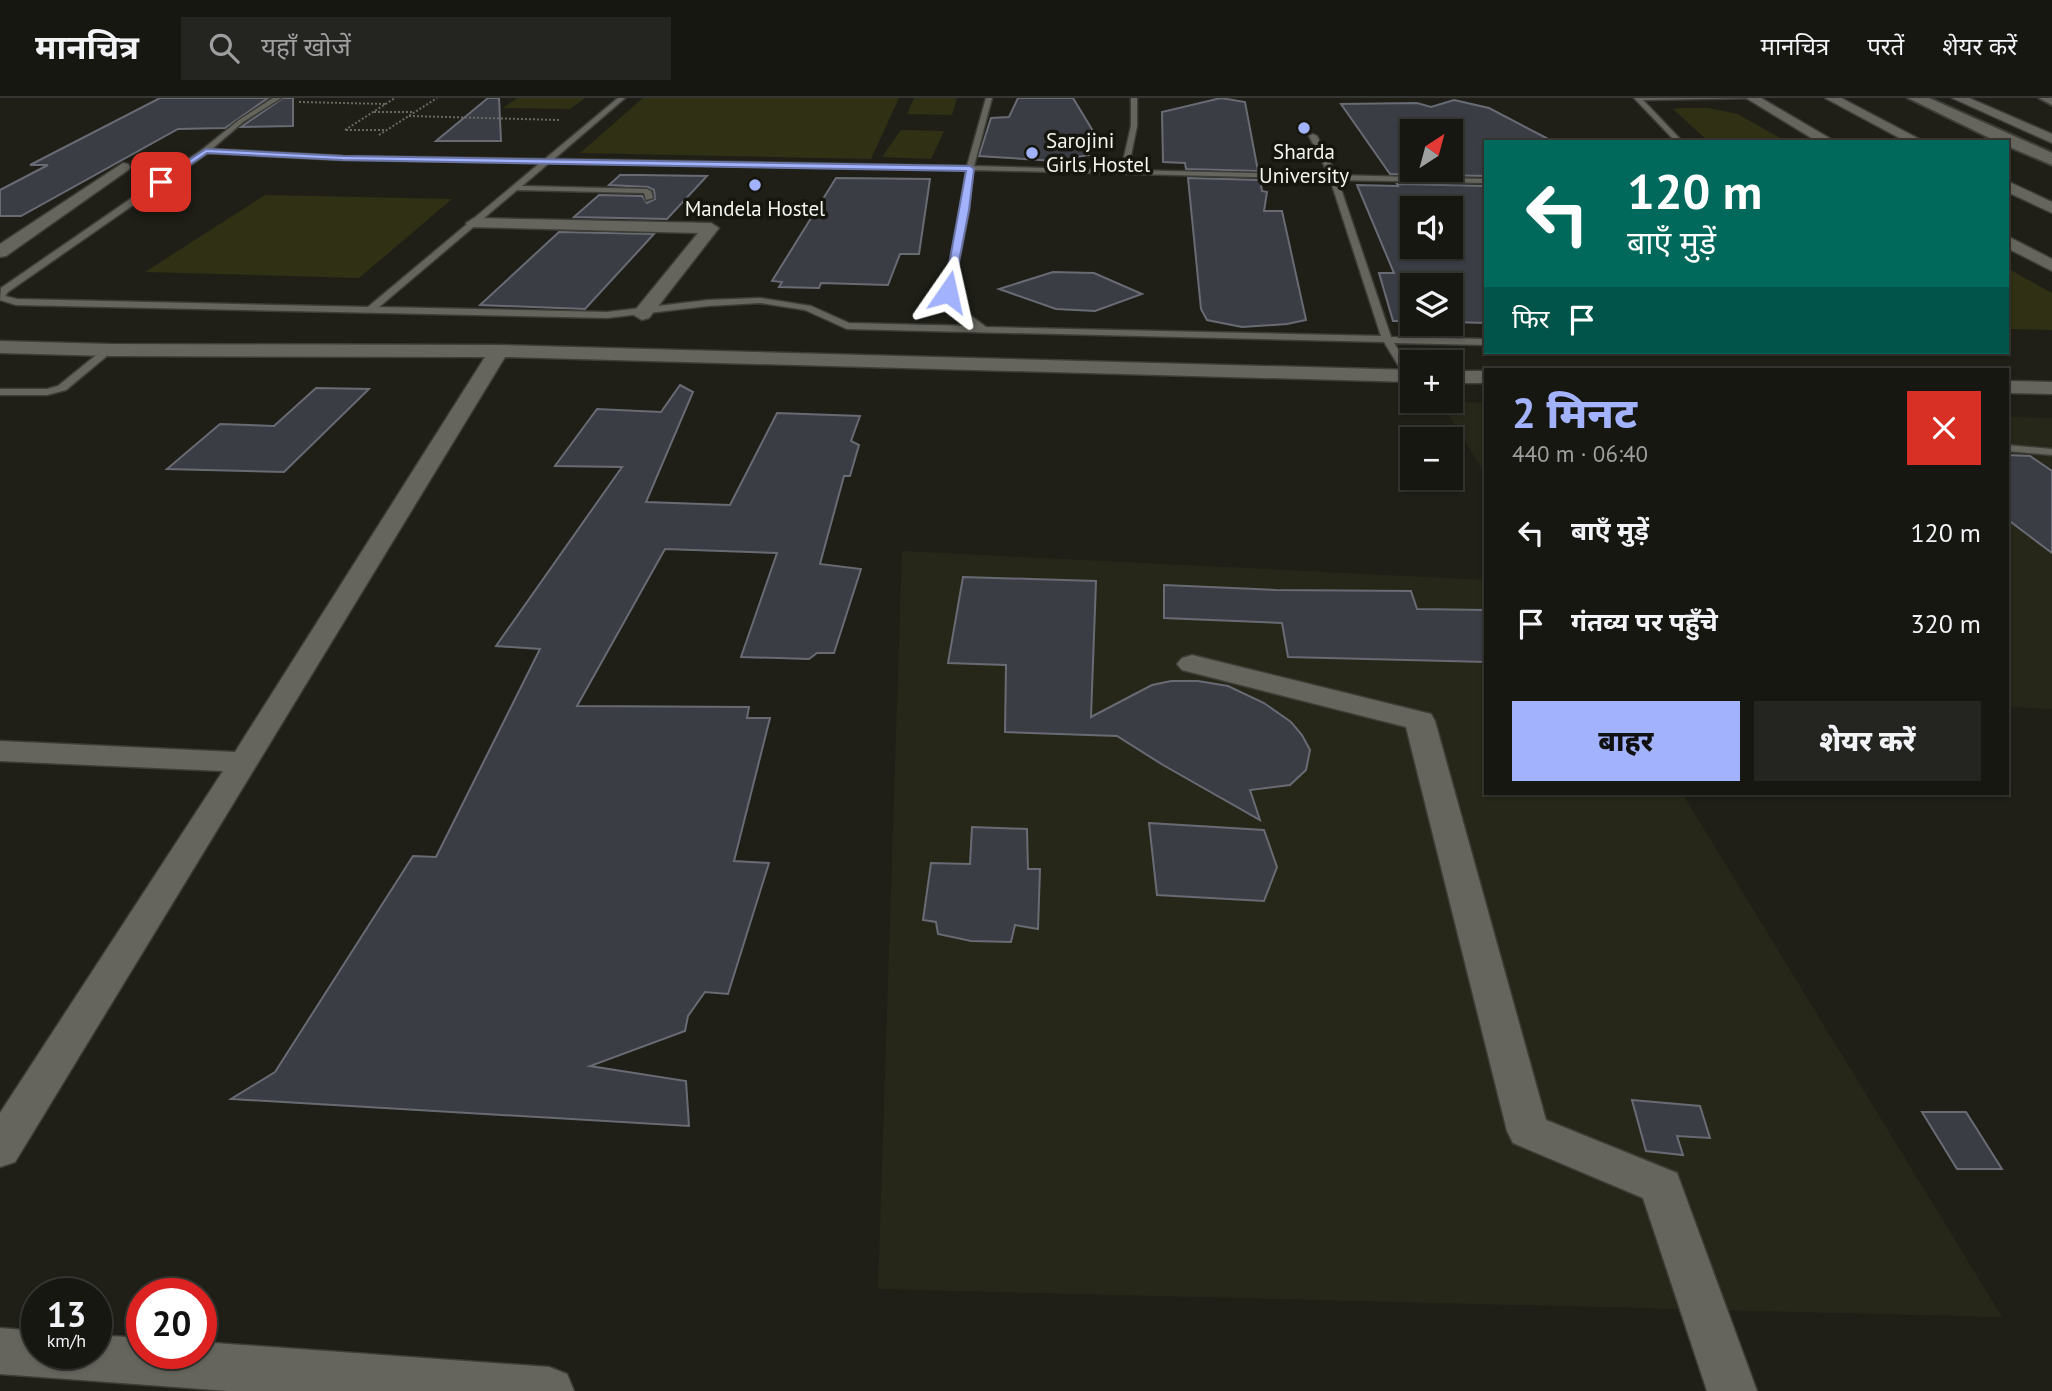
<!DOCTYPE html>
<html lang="hi">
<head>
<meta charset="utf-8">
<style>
	body { margin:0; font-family:"PT Sans","Noto Sans Devanagari",sans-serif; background:#242420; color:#f1f3f6; height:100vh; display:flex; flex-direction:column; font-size:26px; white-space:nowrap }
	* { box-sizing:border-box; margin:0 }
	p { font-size:23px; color:#9e9f9f }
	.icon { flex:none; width:38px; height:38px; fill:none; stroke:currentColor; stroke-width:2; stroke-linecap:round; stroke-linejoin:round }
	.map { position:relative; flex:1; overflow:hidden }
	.drawer { position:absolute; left:1484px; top:270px; width:525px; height:427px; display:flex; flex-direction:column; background:#171712; border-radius:0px; box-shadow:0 2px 5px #0004,0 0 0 2px #363632 }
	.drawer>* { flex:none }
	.top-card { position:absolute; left:1484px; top:42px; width:525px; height:214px; border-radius:0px; box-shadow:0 2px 5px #0004,0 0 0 2px #363632; background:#00695c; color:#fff; overflow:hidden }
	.needle { width:46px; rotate:36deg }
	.tools { position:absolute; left:1400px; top:21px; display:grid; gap:14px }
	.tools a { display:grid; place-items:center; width:63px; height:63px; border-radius:0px; background:#171712; box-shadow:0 2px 5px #0004,0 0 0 2px #363632; font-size:35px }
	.speed { position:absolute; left:21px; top:1180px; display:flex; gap:14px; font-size:35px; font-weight:700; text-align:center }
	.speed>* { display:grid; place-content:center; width:91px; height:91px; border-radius:50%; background:#171712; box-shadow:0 2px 5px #0004,0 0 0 2px #363632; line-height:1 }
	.speed small { font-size:18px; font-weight:400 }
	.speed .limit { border:10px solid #d22; background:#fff; color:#111 }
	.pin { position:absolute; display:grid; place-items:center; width:60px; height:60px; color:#fff; margin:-30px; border-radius:14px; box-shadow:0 4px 10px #0006 }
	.me { position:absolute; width:77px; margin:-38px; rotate:11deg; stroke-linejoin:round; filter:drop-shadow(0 0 5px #0008) }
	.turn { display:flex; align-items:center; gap:24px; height:147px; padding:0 28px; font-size:32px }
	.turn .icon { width:91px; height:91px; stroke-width:2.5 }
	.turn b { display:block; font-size:49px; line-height:60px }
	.then { display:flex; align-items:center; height:66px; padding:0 28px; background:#0003; gap:14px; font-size:26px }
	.round { display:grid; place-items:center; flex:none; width:74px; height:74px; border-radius:0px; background:#242420 }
	.head { display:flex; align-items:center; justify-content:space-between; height:119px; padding:0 28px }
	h1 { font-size:42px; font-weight:800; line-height:52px; color:#a2b2fd }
	.button { display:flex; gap:14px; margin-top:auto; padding:14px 28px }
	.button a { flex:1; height:80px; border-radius:0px; background:#a2b2fd; color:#111; font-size:28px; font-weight:800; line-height:80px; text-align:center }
	.button a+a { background:#242420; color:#f1f3f6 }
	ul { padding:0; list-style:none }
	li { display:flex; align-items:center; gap:21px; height:91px; padding:0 28px }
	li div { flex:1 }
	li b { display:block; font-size:26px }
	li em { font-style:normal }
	header { display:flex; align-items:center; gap:42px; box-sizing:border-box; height:98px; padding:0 35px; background:#171712; border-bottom:2px solid #363632 }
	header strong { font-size:33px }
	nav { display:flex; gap:38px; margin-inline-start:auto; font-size:24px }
	.search { width:490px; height:63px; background:#242420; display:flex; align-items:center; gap:18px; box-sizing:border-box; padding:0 24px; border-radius:0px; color:#9e9f9f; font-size:26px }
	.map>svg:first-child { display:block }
</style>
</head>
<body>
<header>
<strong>मानचित्र</strong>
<div class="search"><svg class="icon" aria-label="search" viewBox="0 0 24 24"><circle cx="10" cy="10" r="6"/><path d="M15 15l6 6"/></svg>यहाँ खोजें</div>
<nav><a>मानचित्र</a><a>परतें</a><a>शेयर करें</a></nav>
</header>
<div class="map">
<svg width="2052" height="1293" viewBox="0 0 2052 1293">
	<rect width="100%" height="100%" fill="#1f1f18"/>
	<g fill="#272719">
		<path d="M1440,303L1486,305V377Z"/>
		<path d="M2007,319L2052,320V611L2007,609Z"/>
		<path d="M902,453L1486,482V695H1682L2002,1219L878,1191Z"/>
	</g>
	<g fill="#303015">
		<path d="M517,0H585L570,11L503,10Z"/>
		<path d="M643,0H899L871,61L580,55Z"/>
		<path d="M914,0H957L952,17L907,16Z"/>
		<path d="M1681,10H1708L1738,16L1787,44H1709L1673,11Z"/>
		<path d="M901,32L944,33L931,61L882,59Z"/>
		<path d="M265,97L452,101L359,180L145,174Z"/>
		<path d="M2007,170L2052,195V232L2007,231Z"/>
	</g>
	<g fill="#3b3d45" stroke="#686b73" stroke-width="2" fill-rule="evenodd">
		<path d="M160,0H268L225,30L178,31L21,118H0V92L48,67H30Z"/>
		<path d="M283,0H293V28L241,29Z"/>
		<path d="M488,0H499L501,43H436Z"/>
		<path d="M1018,0H1073L1093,33L1089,57L1055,63L979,58L991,20L1009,19Z"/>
		<path d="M1221,0L1245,4L1258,73L1186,71L1185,65L1163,64L1162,14Z"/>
		<path d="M1454,2L1489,10L1554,44H1486V78L1390,76L1341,6L1417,5L1431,9ZM1412,33H1451V72H1412Z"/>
		<path d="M620,77H640L707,78L667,121L574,119L599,97L642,98L647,105L655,101L654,92L648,89L609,87Z"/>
		<path d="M836,80L930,81L919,156H900L888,187L821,185L819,190L779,189L782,184L772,183Z"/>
		<path d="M1188,80L1260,82L1262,93L1267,94L1264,113H1282L1306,222L1287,226L1242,229L1207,222L1201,211Z"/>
		<path d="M1397,86L1486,88V225L1451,224V187H1412V223H1393L1379,175H1394L1357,87L1398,88ZM1412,110H1451V149H1412Z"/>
		<path d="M559,134L654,136L585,211L480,207Z"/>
		<path d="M1053,174L1094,175L1142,196L1095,213L1056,211L999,191Z"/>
		<path d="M680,287L693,294L646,404L730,407L777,315L860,318L851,343L859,347L850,378H844L820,466L861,471L834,555H817L809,561L741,559L777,455L665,451L577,608L749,609L747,620H770L734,763L769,765L728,896L705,894L688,918L685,933L590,968L686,983L689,1028L231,1001L275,974L413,758L436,759L540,551L496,548L622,369L555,368L597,311L661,314Z"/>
		<path d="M316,290L369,291L284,374L167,371L220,326L274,328Z"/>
		<path d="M2007,357L2030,358L2052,373V455L2007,421Z"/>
		<path d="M963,479L1096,483L1091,619L1152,587L1171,583H1198L1228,588L1264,605L1291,624L1302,637L1310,652L1306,672L1290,687L1250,692L1260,722L1163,667L1117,638L1005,634L1006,567L948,565Z"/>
		<path d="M1164,487L1276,492L1411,493L1417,511L1486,512V564L1288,559L1282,525L1164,520Z"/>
		<path d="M1149,725L1264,732L1277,769L1264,803L1157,797Z"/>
		<path d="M972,729L1027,731L1028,771H1040L1038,831L1015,827L1011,844L971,843L938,836L936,824L923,822L931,765L970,766Z"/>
		<path d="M1632,1002L1700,1008L1710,1040L1677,1038L1683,1057L1646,1053Z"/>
		<path d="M1922,1014H1966L2002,1071H1957Z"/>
	</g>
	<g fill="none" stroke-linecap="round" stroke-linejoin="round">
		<g stroke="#3d3d38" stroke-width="3">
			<g id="lane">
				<path d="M273,0H281L243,24L212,51L343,58L545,61L618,0H625L554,61L967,68L986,0H992L974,68L1121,72L1131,28V0H1137V28L1128,72L1329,77L1309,38L1313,36L1317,38L1336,77L1486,81V85L1338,82L1391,239L1486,241V247L1394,245L1412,273V281L1406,280L1384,244L847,231L805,212L760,205L708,208L607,220L16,207L0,202L1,190L203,51L239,22ZM208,55L343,62L540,65L368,209L17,201L5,198L8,194ZM549,65L966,72L961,112L943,194L961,219L973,228L849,225L811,208L760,200L708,202L607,214L379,209L517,92L644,95L646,102L653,100L651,93L647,91L522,88ZM973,72L1330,81L1381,238L986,229L967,215L953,194L969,112Z"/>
				<path d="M1634,0H1756L1643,2L1683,44H1676Z"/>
				<path d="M105,250L114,252L66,292L47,297H0V291H47L58,288Z"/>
				<path d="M2007,347L2052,351V357L2007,353Z"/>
			</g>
		</g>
		<g stroke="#3d3d38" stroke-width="3">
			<g id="street">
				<path d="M1746,0H1761L1836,44H1818Z"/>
				<path d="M1825,0H1841L1925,44H1907Z"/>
				<path d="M1952,0H1969L2052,36V45Z"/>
				<path d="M123,65L128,66L130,69L128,72L6,158L0,159V146Z"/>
				<path d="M2007,83L2052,104V115L2007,94Z"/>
				<path d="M474,120L711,125L719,130L649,220L642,222L632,216L698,135L468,129L466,125Z"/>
				<path d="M2007,138L2052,161V173L2007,150Z"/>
				<path d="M0,243L109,246L499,247L1412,272V284L505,259L15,1064L0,1069V1015L223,673L0,663V643L235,654L485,259L109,258L0,255Z"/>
				<rect x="1451" y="273" width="35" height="12"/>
				<path d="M2007,283L2052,284V296L2007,295Z"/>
				<path d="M1192,557L1431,616L1435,623L1546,1022L1677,1075L1757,1293H1707L1643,1100L1513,1045L1507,1033L1406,629L1182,572L1177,566L1182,560Z"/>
				<path d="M0,1230L37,1233V1255H96V1237L142,1240V1255H201V1244L549,1269L567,1276L574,1293H229L0,1276Z"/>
			</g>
		</g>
		<g stroke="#3d3d38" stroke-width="4">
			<g id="secondary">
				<path d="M1908,0H1929L2052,55V67L2007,48V44H1998Z"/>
				<path d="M2039,0H2052V7Z"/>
			</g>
		</g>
		<g stroke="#696962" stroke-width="2" stroke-dasharray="2 2" stroke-linecap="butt">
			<path d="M299,4L386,6"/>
			<path d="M374,14H414"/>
			<path d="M409,18L559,22"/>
			<path d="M345,32L395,0"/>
			<path d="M346,32H386"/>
			<path d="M379,37L437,0"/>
		</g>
		<use href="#lane" fill="#65655d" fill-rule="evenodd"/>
		<use href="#street" fill="#65655d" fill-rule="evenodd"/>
		<use href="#secondary" fill="#65655d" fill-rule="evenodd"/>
	</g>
	<path fill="#a2b2fd" stroke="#6974a4" stroke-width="2" d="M206,51L343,58L970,68L974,71L969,112L953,194L948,197L944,194L966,73L343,62L207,55L164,85H158V82Z"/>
	<g fill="#a2b2fd" stroke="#16160f" stroke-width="2.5">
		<circle cx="1304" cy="30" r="7"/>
		<circle cx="1032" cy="55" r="7"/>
		<circle cx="755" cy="87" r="7"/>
	</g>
	<g text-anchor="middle" stroke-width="7" stroke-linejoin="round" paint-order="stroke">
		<g font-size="21" fill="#f5f5f0" stroke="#16160f">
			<text x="1046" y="50" text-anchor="start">Sarojini<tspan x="1046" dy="24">Girls Hostel</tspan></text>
			<text x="1304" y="61">Sharda<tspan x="1304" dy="24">University</tspan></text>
			<text x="755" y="118">Mandela Hostel</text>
		</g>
	</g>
</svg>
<div class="tools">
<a><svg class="needle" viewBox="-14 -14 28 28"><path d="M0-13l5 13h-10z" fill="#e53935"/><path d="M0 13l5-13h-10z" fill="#9e9f9f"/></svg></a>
<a><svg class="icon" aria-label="sound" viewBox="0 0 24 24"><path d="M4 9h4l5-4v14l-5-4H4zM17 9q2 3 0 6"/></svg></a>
<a><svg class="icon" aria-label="layers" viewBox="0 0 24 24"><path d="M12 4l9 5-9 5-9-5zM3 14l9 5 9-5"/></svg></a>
<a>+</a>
<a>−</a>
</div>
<div class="speed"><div>13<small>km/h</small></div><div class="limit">20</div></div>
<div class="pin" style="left:161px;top:84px;background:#d93025"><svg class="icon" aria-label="arrive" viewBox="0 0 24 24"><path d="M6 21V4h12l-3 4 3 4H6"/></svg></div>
<svg class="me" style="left:948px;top:194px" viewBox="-20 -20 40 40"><path d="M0-17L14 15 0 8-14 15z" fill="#a2b2fd" stroke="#fff" stroke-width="4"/></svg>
<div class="top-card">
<div class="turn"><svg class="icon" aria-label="left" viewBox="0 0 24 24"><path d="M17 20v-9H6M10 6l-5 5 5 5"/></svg><div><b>120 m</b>बाएँ मुड़ें</div></div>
<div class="then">फिर<svg class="icon" aria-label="arrive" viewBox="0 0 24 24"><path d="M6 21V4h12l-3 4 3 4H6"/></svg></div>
</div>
<section class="drawer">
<div class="head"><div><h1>2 मिनट</h1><p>440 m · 06:40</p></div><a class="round" style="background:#d93025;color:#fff"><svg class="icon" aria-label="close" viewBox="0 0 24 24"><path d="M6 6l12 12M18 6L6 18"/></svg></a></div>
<ul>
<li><svg class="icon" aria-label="left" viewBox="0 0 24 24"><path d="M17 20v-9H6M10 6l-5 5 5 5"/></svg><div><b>बाएँ मुड़ें</b></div><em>120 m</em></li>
<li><svg class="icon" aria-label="arrive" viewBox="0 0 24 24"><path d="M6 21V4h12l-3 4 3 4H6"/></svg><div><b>गंतव्य पर पहुँचे</b></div><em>320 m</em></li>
</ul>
<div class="button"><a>बाहर</a><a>शेयर करें</a></div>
</section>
</div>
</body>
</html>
